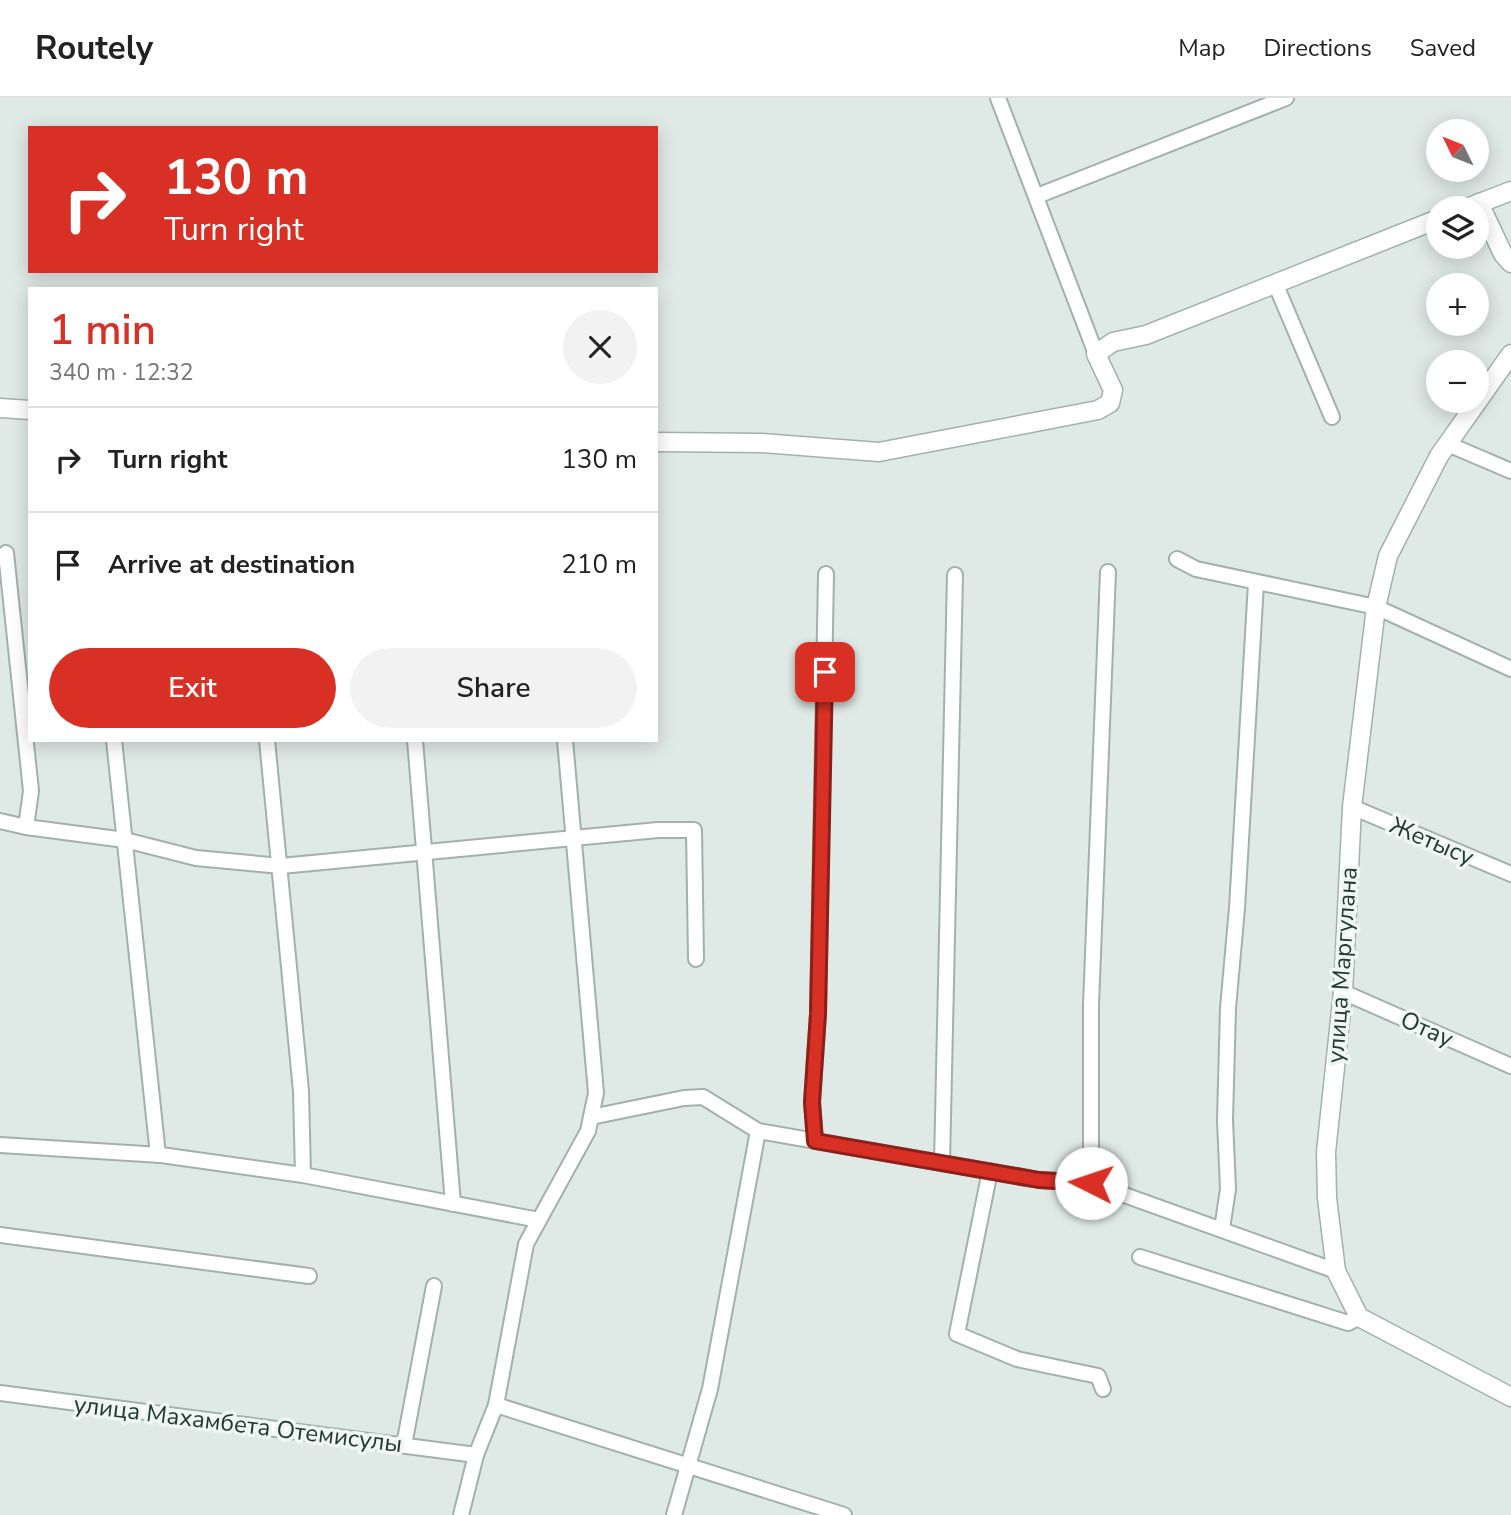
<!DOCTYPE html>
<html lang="en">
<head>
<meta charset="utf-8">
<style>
	body { margin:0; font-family:"Nunito Sans",sans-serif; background:#f2f2f2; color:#222; height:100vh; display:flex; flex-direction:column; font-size:26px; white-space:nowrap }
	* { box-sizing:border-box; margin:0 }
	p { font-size:23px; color:#767676 }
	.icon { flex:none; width:38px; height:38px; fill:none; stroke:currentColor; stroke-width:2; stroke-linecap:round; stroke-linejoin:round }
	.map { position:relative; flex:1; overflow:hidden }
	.side { position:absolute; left:28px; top:189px; width:630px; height:455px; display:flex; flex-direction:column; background:#fff; border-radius:0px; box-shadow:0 4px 18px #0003 }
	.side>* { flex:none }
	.banner { position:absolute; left:28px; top:28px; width:630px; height:147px; border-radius:0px; box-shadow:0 4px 18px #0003; background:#d93025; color:#fff; overflow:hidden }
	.needle { width:46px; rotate:313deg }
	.fabs { position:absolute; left:1426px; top:21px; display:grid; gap:14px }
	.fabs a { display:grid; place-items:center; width:63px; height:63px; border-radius:50%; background:#fff; box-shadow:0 4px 18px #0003; font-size:35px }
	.pin { position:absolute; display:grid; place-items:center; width:60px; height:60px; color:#fff; margin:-30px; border-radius:14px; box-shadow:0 4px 10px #0006 }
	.me { position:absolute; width:77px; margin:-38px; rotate:274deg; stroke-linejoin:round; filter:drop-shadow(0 0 5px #0008) }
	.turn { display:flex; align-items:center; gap:24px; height:147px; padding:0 21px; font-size:32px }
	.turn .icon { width:91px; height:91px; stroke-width:2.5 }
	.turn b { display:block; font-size:49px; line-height:60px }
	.round { display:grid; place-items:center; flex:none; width:74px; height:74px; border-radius:37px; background:#f2f2f2 }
	.summary { display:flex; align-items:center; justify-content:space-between; height:119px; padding:0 21px }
	h1 { font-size:42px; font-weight:600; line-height:52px; color:#d93025 }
	.action { display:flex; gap:14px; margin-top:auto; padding:14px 21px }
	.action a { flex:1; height:80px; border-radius:42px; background:#d93025; color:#fff; font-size:28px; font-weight:600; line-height:80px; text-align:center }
	.action a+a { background:#f2f2f2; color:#222 }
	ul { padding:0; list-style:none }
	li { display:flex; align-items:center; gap:21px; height:105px; padding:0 21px; border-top:2px solid #e0e0e0 }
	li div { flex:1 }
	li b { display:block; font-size:26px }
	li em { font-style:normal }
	header { display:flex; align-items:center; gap:42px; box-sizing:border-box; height:98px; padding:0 35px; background:#fff; border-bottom:2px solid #e0e0e0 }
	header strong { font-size:33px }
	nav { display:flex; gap:38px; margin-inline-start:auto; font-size:24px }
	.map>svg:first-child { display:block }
</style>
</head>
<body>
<header>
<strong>Routely</strong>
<nav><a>Map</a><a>Directions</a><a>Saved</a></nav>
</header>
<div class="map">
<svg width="1511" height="1417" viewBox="0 0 1511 1417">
	<rect width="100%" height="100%" fill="#dfe9e5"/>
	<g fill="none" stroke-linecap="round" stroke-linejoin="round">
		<g stroke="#a2b1ac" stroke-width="18">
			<g id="minor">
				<path d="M998,0L1096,256"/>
				<path d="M1037,98L1286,0"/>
				<path d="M1275,185L1332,319"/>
				<path d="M1450,347L1511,373"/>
				<path d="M1177,461L1196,471L1376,509L1511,571"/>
				<path d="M114,642L158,1057"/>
				<path d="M267,642L301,993L303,1077"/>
				<path d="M415,642L453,1106"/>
				<path d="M1352,709L1511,776"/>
				<path d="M0,723L26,729L31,693L6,455"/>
				<path d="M26,729L125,742L196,760L281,768L658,732H694L696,861"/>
				<path d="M1343,894L1511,968"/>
				<path d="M591,1019L684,1000L703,999L758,1033L1039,1082L1091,1085L1336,1173"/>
				<path d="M815,1043L812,1004L818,916L826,476"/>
				<path d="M0,1047L161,1057L303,1077L539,1122"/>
				<path d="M942,1065L955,477"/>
				<path d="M990,1073L957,1236L1017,1261L1098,1278L1103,1291"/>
				<path d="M1091,1085V907L1108,474"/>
				<path d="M1222,1131L1228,1091L1225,1022L1228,910L1237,810L1256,485"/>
				<path d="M0,1137L309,1178"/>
				<path d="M1140,1159L1348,1225L1359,1219"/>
				<path d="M0,1295L476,1357"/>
				<path d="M496,1307L844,1417"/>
				<path d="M404,1347L434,1188"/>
				<path d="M461,1417L476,1357L496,1307L526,1146L588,1033L596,995L565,642"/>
				<path d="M674,1417L710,1291L758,1033"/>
			</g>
		</g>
		<g stroke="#a2b1ac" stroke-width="21">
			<g id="tertiary">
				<path d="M1479,105L1503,156L1511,165"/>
				<path d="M1467,110L1511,93"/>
				<path d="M1511,256L1439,358L1388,458L1376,509L1352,709L1343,894L1326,1054L1327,1100L1336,1173L1359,1219L1511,1299"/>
				<path d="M0,310L30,312"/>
				<path d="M656,344L761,345L879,354L1098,312L1110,305L1113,292L1096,256L1113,244L1146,237L1438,121"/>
			</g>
		</g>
		<use href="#minor" stroke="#fff" stroke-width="14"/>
		<use href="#tertiary" stroke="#fff" stroke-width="18"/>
	</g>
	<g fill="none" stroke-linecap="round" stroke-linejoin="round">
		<g stroke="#8d1f18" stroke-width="18">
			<path id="route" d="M825,574L818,916L812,1004L815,1043L1039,1082L1091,1085"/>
		</g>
		<use href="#route" stroke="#d93025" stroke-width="12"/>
	</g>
	<g text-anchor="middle" stroke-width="7" stroke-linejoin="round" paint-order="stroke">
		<g font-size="24" fill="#203932" stroke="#eff6f3">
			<text transform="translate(1432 743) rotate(23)" y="8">Жетысу</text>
			<text transform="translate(1342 867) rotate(-86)" y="8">улица Маргулана</text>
			<text transform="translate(1427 931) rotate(24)" y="8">Отау</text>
			<text transform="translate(238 1326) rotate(7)" y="8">улица Махамбета Отемисулы</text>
		</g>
	</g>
</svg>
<div class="fabs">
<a><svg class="needle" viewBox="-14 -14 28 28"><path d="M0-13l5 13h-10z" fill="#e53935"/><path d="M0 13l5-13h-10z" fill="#767676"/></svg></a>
<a><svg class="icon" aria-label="layers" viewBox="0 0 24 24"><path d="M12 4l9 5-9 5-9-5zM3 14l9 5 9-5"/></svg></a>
<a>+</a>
<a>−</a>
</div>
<div class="pin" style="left:825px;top:574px;background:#d93025"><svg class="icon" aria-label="arrive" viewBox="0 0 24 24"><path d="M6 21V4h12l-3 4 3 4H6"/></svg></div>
<svg class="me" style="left:1091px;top:1085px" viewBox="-20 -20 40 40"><circle r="19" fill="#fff"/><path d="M0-13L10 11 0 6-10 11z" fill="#d93025"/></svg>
<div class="banner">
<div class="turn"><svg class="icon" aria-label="right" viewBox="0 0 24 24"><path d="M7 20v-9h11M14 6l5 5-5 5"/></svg><div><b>130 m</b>Turn right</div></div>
</div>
<section class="side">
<div class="summary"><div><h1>1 min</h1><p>340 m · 12:32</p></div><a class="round"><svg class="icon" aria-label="close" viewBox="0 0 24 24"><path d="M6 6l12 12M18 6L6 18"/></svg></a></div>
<ul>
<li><svg class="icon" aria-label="right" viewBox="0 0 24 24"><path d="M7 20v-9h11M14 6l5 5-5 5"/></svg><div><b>Turn right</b></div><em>130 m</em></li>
<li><svg class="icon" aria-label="arrive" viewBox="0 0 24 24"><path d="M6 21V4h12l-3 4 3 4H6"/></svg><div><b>Arrive at destination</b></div><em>210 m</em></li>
</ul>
<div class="action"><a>Exit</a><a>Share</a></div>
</section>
</div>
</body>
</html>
